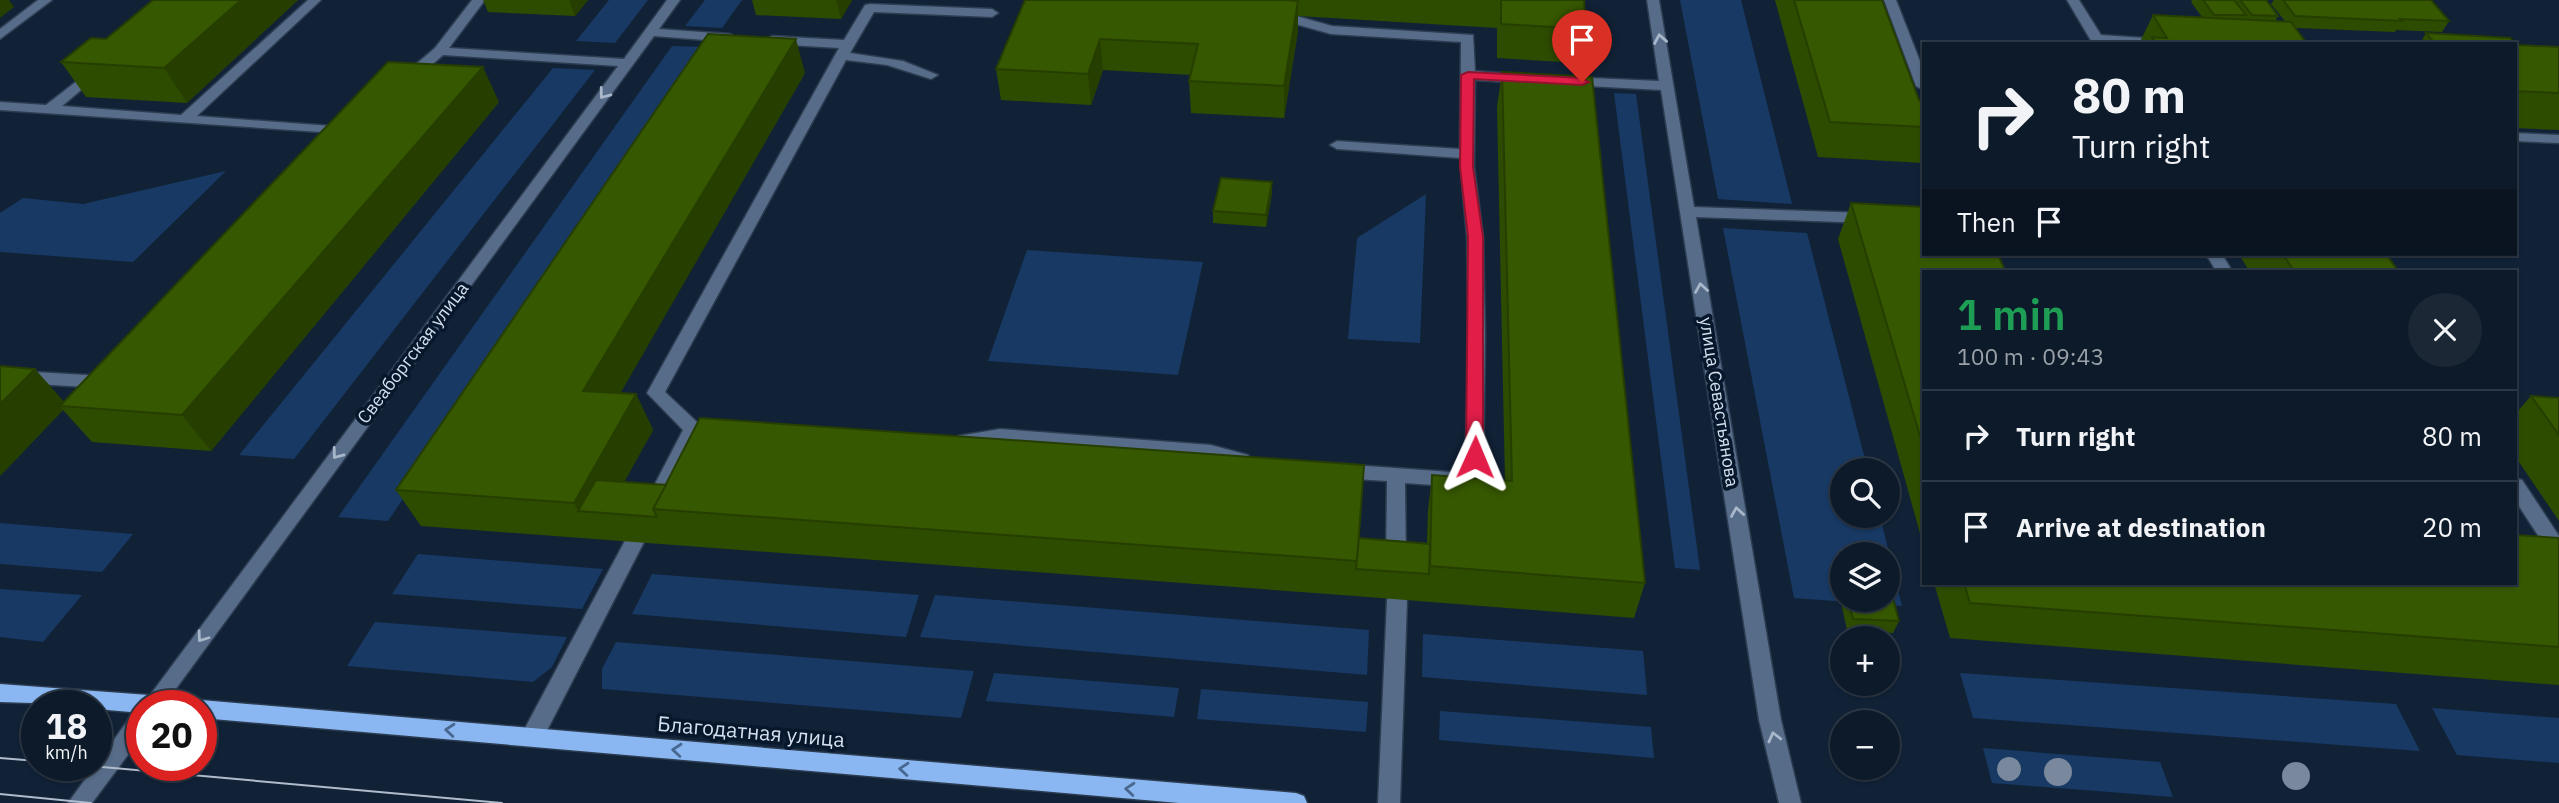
<!DOCTYPE html>
<html lang="en">
<head>
<meta charset="utf-8">
<style>
	body { margin:0; font-family:"IBM Plex Sans",sans-serif; background:#1b2735; color:#f1f3f6; height:100vh; display:flex; flex-direction:column; font-size:26px; white-space:nowrap }
	* { box-sizing:border-box; margin:0 }
	p { font-size:23px; color:#9aa1a8 }
	.icon { flex:none; width:38px; height:38px; fill:none; stroke:currentColor; stroke-width:2; stroke-linecap:round; stroke-linejoin:round }
	.map { position:relative; flex:1; overflow:hidden }
	.details { position:absolute; left:1922px; top:270px; width:595px; height:315px; display:flex; flex-direction:column; background:#0d1a29; border-radius:0px; box-shadow:0 2px 5px #0004,0 0 0 2px #2d3846 }
	.details>* { flex:none }
	.top-card { position:absolute; left:1922px; top:42px; width:595px; height:214px; border-radius:0px; box-shadow:0 2px 5px #0004,0 0 0 2px #2d3846; background:#0d1a29; color:#f1f3f6; overflow:hidden }
	.controls { position:absolute; left:1830px; top:458px; display:grid; gap:14px }
	.controls a { display:grid; place-items:center; width:70px; height:70px; border-radius:50%; background:#0d1a29; box-shadow:0 2px 5px #0004,0 0 0 2px #2d3846; font-size:35px }
	.speed { position:absolute; left:21px; top:690px; display:flex; gap:14px; font-size:35px; font-weight:700; text-align:center }
	.speed>* { display:grid; place-content:center; width:91px; height:91px; border-radius:50%; background:#0d1a29; box-shadow:0 2px 5px #0004,0 0 0 2px #2d3846; line-height:1 }
	.speed small { font-size:18px; font-weight:400 }
	.speed .limit { border:10px solid #d22; background:#fff; color:#111 }
	.pin { position:absolute; display:grid; place-items:center; width:60px; height:60px; color:#fff; margin:-72px -30px; border-radius:50% 50% 50% 0; rotate:-45deg; box-shadow:0 0 7px #0007 }
	.pin .icon { rotate:45deg }
	.me { position:absolute; width:77px; margin:-38px; rotate:1deg; stroke-linejoin:round; filter:drop-shadow(0 0 5px #0008) }
	.turn { display:flex; align-items:center; gap:24px; height:147px; padding:0 35px; font-size:32px }
	.turn .icon { width:91px; height:91px; stroke-width:2.5 }
	.turn b { display:block; font-size:49px; line-height:60px }
	.then { display:flex; align-items:center; height:66px; padding:0 35px; background:#0003; gap:14px; font-size:26px }
	.round { display:grid; place-items:center; flex:none; width:74px; height:74px; border-radius:37px; background:#1b2735 }
	.overview { display:flex; align-items:center; justify-content:space-between; height:119px; padding:0 35px }
	h1 { font-size:42px; font-weight:600; line-height:52px; color:#1e9e55 }
	ul { padding:0; list-style:none }
	li { display:flex; align-items:center; gap:21px; height:91px; padding:0 35px; border-top:2px solid #2d3846 }
	li div { flex:1 }
	li b { display:block; font-size:26px }
	li em { font-style:normal }
	.map>svg:first-child { display:block }
</style>
</head>
<body>
<div class="map">
<svg width="2559" height="803" viewBox="0 0 2559 803">
	<rect width="100%" height="100%" fill="#112237"/>
	<g fill="#173963" fill-rule="evenodd">
		<path d="M609,0H648L615,43L576,41Z"/>
		<path d="M705,0H742L722,28L685,26Z"/>
		<path d="M1680,0H1741L1792,204L1718,199Z"/>
		<path d="M672,46L708,47L388,521L338,517Z"/>
		<path d="M553,68L595,70L294,459L239,455Z"/>
		<path d="M1614,93L1636,94L1700,570L1675,568Z"/>
		<path d="M226,171L133,262L0,252V213L23,198L83,204Z"/>
		<path d="M1426,194L1420,343L1348,339L1357,238Z"/>
		<path d="M1723,228L1807,233L1868,471H1843V516H1880L1902,606L1794,598ZM1843,555H1888V600H1843Z"/>
		<path d="M1027,250L1203,262L1178,375L988,361Z"/>
		<path d="M0,523L133,534L102,572L0,564Z"/>
		<path d="M418,554L603,569L582,609L392,594Z"/>
		<path d="M652,574L919,595L906,637L632,614Z"/>
		<path d="M0,589L82,595L43,642L0,637Z"/>
		<path d="M935,595L1369,630L1367,675L920,637Z"/>
		<path d="M375,622L567,637L552,667L533,682L347,666Z"/>
		<path d="M1423,634L1643,651L1647,695L1422,677Z"/>
		<path d="M616,642L974,671L961,718L602,689V669Z"/>
		<path d="M994,673L1179,688L1174,717L986,701Z"/>
		<path d="M1960,673L2396,704L2420,751L1973,718Z"/>
		<path d="M1201,689L1368,702L1366,732L1197,719Z"/>
		<path d="M2432,708L2559,718V763L2457,755Z"/>
		<path d="M1440,711L1651,727L1654,758L1439,740Z"/>
		<path d="M1983,748L2160,762L2173,797L1992,783Z"/>
	</g>
	<g fill="none" stroke-linecap="round" stroke-linejoin="round">
		<g stroke="#2c3c51" stroke-width="3">
			<g id="minor">
				<path d="M38,0H52L0,39V29Z"/>
				<path d="M308,0H321L197,116L345,127L352,131L350,134L0,110V102L46,105L95,67L102,71L100,74L62,106L181,115Z"/>
				<path d="M472,0H485L449,48L624,59L667,0H680L659,29L730,34L737,38L730,42L654,36L164,705L142,706L618,66L443,55L411,83H401V77L435,48Z"/>
				<path d="M1647,0H1659L1694,207L1868,213L1876,218L1868,223L1696,217L1781,720L1801,803H1779L1759,720L1661,90L1569,85L1562,81L1569,77L1659,81Z"/>
				<path d="M1884,0H1896L1923,69V90L1916,86Z"/>
				<path d="M2067,0H2079L2101,35L2174,40L2180,44H2093Z"/>
				<path d="M870,4L992,9L998,13L992,17L874,12L850,53L903,61L938,75L931,79L887,65L846,60L665,392L698,423L722,426L725,431L722,436H698L659,512L652,514L645,512L643,507L683,430L647,393L839,48L772,44L765,40L772,36L844,40L865,5Z"/>
				<path d="M1275,10L1332,26L1473,35L1475,71L1524,75L1531,79L1524,83L1475,80L1474,167L1483,237L1485,335L1483,481L1481,486L1474,488L1405,483L1406,566L1403,571L1396,574L1389,571L1386,566L1387,481L1339,478L1333,476L1330,471L1333,466L1339,464L1465,473L1469,335L1467,237L1460,158L1337,149L1330,145L1337,141L1460,149L1461,42L1331,34L1270,17V11Z"/>
				<path d="M2515,133L2559,135V143L2515,141Z"/>
				<path d="M2206,254H2222L2232,271H2216Z"/>
				<path d="M0,370L104,376L113,382L104,388L0,382Z"/>
				<path d="M1000,429L1211,445L1248,455L1251,460L1248,465L1242,467L1211,459L1000,443L964,448L958,446L955,441L958,436Z"/>
				<path d="M2515,478L2522,480L2559,536V560L2552,557L2515,500Z"/>
				<path d="M634,534L641,537L644,542L540,744L532,746L524,744L521,737L524,730L627,537Z"/>
				<path d="M1397,592L1404,594L1407,600L1400,803H1378L1387,600L1390,594Z"/>
				<path d="M142,710V736L92,803H68L134,712Z"/>
			</g>
		</g>
		<g stroke="#2c3c51" stroke-width="3">
			<g id="major">
				<path d="M0,684L162,696L169,699L173,705H142V713L96,709V705L0,702Z"/>
				<path d="M201,700L1296,793L1304,796L1307,803H1179L201,718V705H192Z"/>
			</g>
		</g>
		<use href="#minor" fill="#566c88" fill-rule="evenodd"/>
		<use href="#major" fill="#8ab7f2" fill-rule="evenodd"/>
		<g stroke="#b0bccc" stroke-width="2">
			<path d="M0,758L37,761"/>
			<path d="M80,765L502,803"/>
			<path d="M0,794L91,803"/>
		</g>
	</g>
	<g fill="#79889c">
		<circle cx="2009" cy="769" r="12"/>
		<circle cx="2058" cy="772" r="14"/>
		<circle cx="2296" cy="776" r="14"/>
	</g>
	<g fill="#2e4c00">
		<path d="M153,0H298L187,103L86,97L61,62L106,39Z"/>
		<path d="M483,0H588L575,16L488,12Z"/>
		<path d="M752,0H852L841,19L756,15Z"/>
		<path d="M1025,0H1584L1586,29L1580,63L1497,58V28L1298,16V31L1284,118L1191,113L1189,81L1191,75L1103,70L1091,105L1001,100L996,69Z"/>
		<path d="M1775,0H1882L1919,100H1923V163L1818,157Z"/>
		<path d="M2192,0H2266L2278,16L2275,21H2285L2271,4L2274,0H2431L2449,21L2442,32L2396,30L2395,32L2296,28L2307,44H2139L2153,15L2202,17L2191,2Z"/>
		<path d="M2426,33L2510,38L2517,45L2559,47V130L2515,128V44H2420Z"/>
		<path d="M1502,72L1645,583L1634,618L1355,596V594V596L421,526L396,490L805,73L620,393L636,394L653,430L624,482L1427,543L1428,511L1432,475L1505,481L1497,107Z"/>
		<path d="M499,102L211,451L92,442L63,410L0,476L64,402Z"/>
		<path d="M1272,182V193L1266,227L1213,223V211Z"/>
		<path d="M1851,203L1923,271V544L1838,239Z"/>
		<path d="M2239,254H2386L2398,271H2249Z"/>
		<path d="M2531,396L2559,398V521L2515,456V414Z"/>
		<path d="M2559,538V685L1950,638L1934,583H2515Z"/>
		<path d="M1845,600H1888L1899,621L1893,633L1847,630L1842,607Z"/>
	</g>
	<g fill="#263e00">
		<path d="M0,0H9L14,7L0,18Z"/>
		<path d="M241,0H298L187,103L164,68Z"/>
		<path d="M569,0H588L575,16Z"/>
		<path d="M836,0H852L841,19Z"/>
		<path d="M1298,1V31L1284,118V86Z"/>
		<path d="M796,39L805,73L601,427L583,391Z"/>
		<path d="M1100,39L1103,70L1091,105L1088,74Z"/>
		<path d="M483,67L499,102L211,451L182,415Z"/>
		<path d="M1272,182V193L1266,227V215Z"/>
		<path d="M35,369L67,405L60,406L63,410L0,476V404Z"/>
		<path d="M636,394L653,430L607,513L578,511L574,503Z"/>
	</g>
	<g fill="#365800" stroke="#263e00" stroke-width="2">
		<path d="M153,0H241L164,68L61,62L91,38L106,39Z"/>
		<path d="M1025,0H1287L1298,1L1284,86L1189,81L1198,44L1100,39L1088,74L996,69Z"/>
		<path d="M1501,0H1584L1586,29L1501,24Z"/>
		<path d="M1794,0H1882L1919,100H1923V127L1830,122Z"/>
		<path d="M2203,0H2234L2246,15H2214Z"/>
		<path d="M2240,0H2266L2278,16L2252,15Z"/>
		<path d="M2283,0H2431L2449,21L2400,19L2402,21L2295,16Z"/>
		<path d="M2153,15L2291,22L2307,44H2156L2152,37L2167,38Z"/>
		<path d="M2426,33L2510,38L2517,45L2559,47V93L2515,91V44H2435Z"/>
		<path d="M708,34L796,39L583,391L636,394L574,503L396,490Z"/>
		<path d="M388,62L483,67L182,415L60,406Z"/>
		<path d="M1502,72L1592,77L1645,583L1430,566L1432,475L1512,481Z"/>
		<path d="M1221,178L1272,182L1266,215L1213,211Z"/>
		<path d="M1851,203L1923,207V254H1998L2005,271H1923V446Z"/>
		<path d="M2283,254H2386L2398,271H2294Z"/>
		<path d="M0,366L35,369L0,404Z"/>
		<path d="M2531,396L2559,398V435Z"/>
		<path d="M700,418L1364,465L1357,561L653,509Z"/>
		<path d="M596,480L666,485L653,509L657,517L578,511Z"/>
		<path d="M2515,535L2559,538V647L1970,603L1964,583H2515Z"/>
		<path d="M1359,538L1430,544L1429,574L1356,569Z"/>
		<path d="M1888,599H1893L1899,621L1853,619L1848,600H1888Z"/>
	</g>
	<defs><path id="oneway-chevron" d="M-2-3.5L2.5 0L-2 3.5" fill="none" stroke-width="1.6" stroke-linecap="round" stroke-linejoin="round" transform="scale(1.75)"/></defs>
	<g stroke="#a8b7ca">
		<use href="#oneway-chevron" transform="translate(1660 39) rotate(-100)"/>
		<use href="#oneway-chevron" transform="translate(604 94) rotate(127)"/>
		<use href="#oneway-chevron" transform="translate(1701 288) rotate(-99)"/>
		<use href="#oneway-chevron" transform="translate(337 454) rotate(127)"/>
		<use href="#oneway-chevron" transform="translate(1737 512) rotate(-99)"/>
		<use href="#oneway-chevron" transform="translate(202 637) rotate(126)"/>
		<use href="#oneway-chevron" transform="translate(1774 737) rotate(-104)"/>
	</g>
	<g stroke="#486890">
		<use href="#oneway-chevron" transform="translate(450 730) rotate(-175)"/>
		<use href="#oneway-chevron" transform="translate(677 750) rotate(-175)"/>
		<use href="#oneway-chevron" transform="translate(904 769) rotate(-175)"/>
		<use href="#oneway-chevron" transform="translate(1130 789) rotate(-175)"/>
	</g>
	<path fill="#e11d48" stroke="#92132f" stroke-width="2" d="M1468,72L1582,78L1589,82L1582,85L1474,79L1473,167L1483,237V457L1475,463L1466,457L1468,237L1460,167L1461,75Z"/>
	<g text-anchor="middle" stroke-width="7" stroke-linejoin="round" paint-order="stroke">
		<g font-size="18" fill="#d4dfee" stroke="#07182d">
			<text transform="translate(413 353) rotate(-53)" y="6">Свеаборгская улица</text>
			<text transform="translate(1719 402) rotate(81)" y="6">улица Севастьянова</text>
		</g>
		<g font-size="21" fill="#d4dfee" stroke="#07182d">
			<text transform="translate(751 732) rotate(5)" y="7">Благодатная улица</text>
		</g>
	</g>
</svg>
<div class="controls">
<a><svg class="icon" aria-label="search" viewBox="0 0 24 24"><circle cx="10" cy="10" r="6"/><path d="M15 15l6 6"/></svg></a>
<a><svg class="icon" aria-label="layers" viewBox="0 0 24 24"><path d="M12 4l9 5-9 5-9-5zM3 14l9 5 9-5"/></svg></a>
<a>+</a>
<a>−</a>
</div>
<div class="speed"><div>18<small>km/h</small></div><div class="limit">20</div></div>
<div class="pin" style="left:1582px;top:82px;background:#d93025"><svg class="icon" aria-label="arrive" viewBox="0 0 24 24"><path d="M6 21V4h12l-3 4 3 4H6"/></svg></div>
<svg class="me" style="left:1475px;top:457px" viewBox="-20 -20 40 40"><path d="M0-17L14 15 0 8-14 15z" fill="#e11d48" stroke="#fff" stroke-width="4"/></svg>
<div class="top-card">
<div class="turn"><svg class="icon" aria-label="right" viewBox="0 0 24 24"><path d="M7 20v-9h11M14 6l5 5-5 5"/></svg><div><b>80 m</b>Turn right</div></div>
<div class="then">Then<svg class="icon" aria-label="arrive" viewBox="0 0 24 24"><path d="M6 21V4h12l-3 4 3 4H6"/></svg></div>
</div>
<section class="details">
<div class="overview"><div><h1>1 min</h1><p>100 m · 09:43</p></div><a class="round"><svg class="icon" aria-label="close" viewBox="0 0 24 24"><path d="M6 6l12 12M18 6L6 18"/></svg></a></div>
<ul>
<li><svg class="icon" aria-label="right" viewBox="0 0 24 24"><path d="M7 20v-9h11M14 6l5 5-5 5"/></svg><div><b>Turn right</b></div><em>80 m</em></li>
<li><svg class="icon" aria-label="arrive" viewBox="0 0 24 24"><path d="M6 21V4h12l-3 4 3 4H6"/></svg><div><b>Arrive at destination</b></div><em>20 m</em></li>
</ul>
</section>
</div>
</body>
</html>
